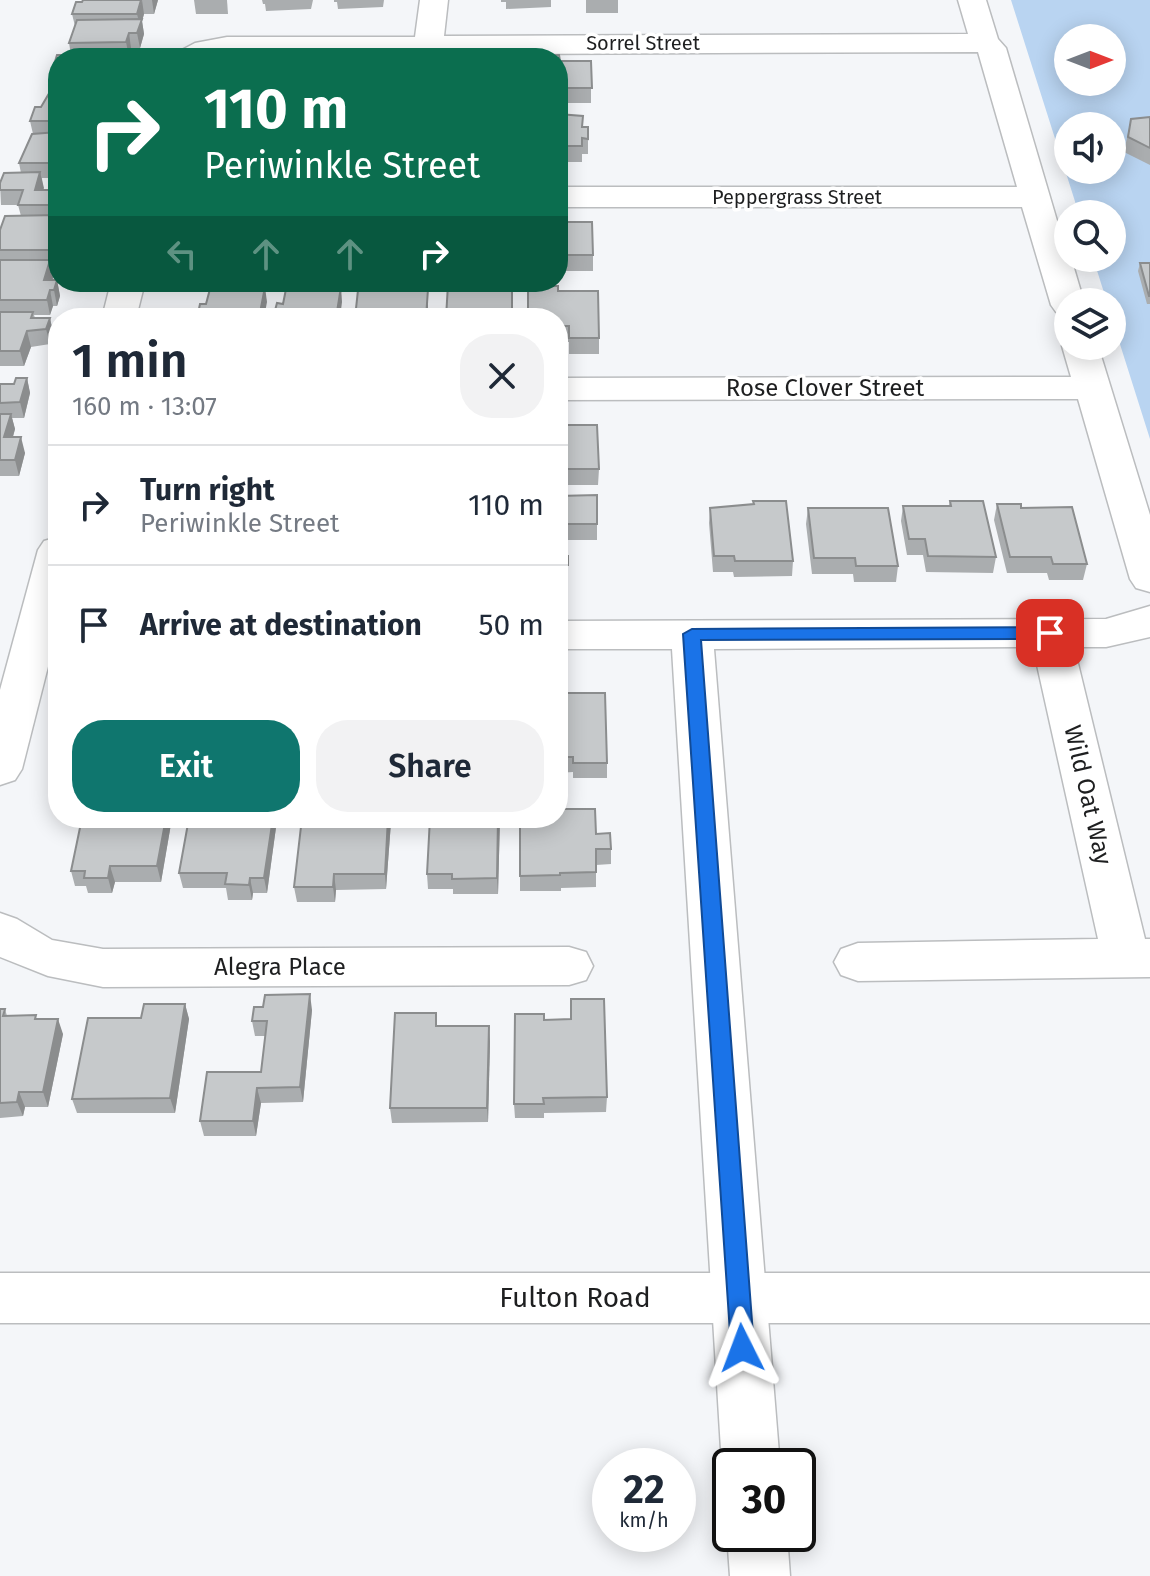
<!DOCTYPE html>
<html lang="en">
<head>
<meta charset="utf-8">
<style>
	body { margin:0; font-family:"Fira Sans",sans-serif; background:#f2f2f3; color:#1f2937; height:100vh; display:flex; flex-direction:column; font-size:30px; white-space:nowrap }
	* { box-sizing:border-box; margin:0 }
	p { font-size:26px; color:#747a83 }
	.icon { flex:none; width:44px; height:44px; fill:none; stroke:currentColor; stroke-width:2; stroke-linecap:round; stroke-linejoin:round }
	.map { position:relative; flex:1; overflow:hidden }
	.panel { position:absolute; left:48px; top:308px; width:520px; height:520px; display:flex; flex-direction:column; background:#fff; border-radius:32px; box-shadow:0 4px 20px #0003 }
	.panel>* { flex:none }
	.banner { position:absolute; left:48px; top:48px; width:520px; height:244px; border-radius:32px; box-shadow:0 4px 20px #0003; background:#0b6e4f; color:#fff; overflow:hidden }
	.needle { width:52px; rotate:90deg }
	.fabs { position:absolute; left:1054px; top:24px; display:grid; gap:16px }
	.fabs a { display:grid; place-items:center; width:72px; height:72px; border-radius:50%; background:#fff; box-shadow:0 4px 20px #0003; font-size:40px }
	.speed { position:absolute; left:592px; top:1448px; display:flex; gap:16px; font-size:40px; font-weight:700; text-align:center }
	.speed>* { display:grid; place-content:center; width:104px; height:104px; border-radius:50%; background:#fff; box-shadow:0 4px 20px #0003; line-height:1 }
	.speed small { font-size:20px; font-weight:400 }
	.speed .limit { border:4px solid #111; border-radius:12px; background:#fff; color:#111 }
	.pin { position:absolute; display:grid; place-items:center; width:68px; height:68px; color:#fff; margin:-34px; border-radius:16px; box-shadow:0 4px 12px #0006 }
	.me { position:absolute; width:88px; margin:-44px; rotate:357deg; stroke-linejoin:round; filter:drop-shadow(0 0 6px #0008) }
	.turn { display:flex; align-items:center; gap:28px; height:168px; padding:0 24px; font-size:36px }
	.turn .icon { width:104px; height:104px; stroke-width:2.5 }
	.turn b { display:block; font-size:56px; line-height:68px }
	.lanes { display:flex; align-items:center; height:76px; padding:0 24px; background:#0003; justify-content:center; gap:40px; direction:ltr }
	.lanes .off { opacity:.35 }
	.round { display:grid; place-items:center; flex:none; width:84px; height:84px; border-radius:32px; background:#f2f2f3 }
	.overview { display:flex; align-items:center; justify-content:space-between; height:136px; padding:0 24px }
	h1 { font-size:48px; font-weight:600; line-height:60px }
	.cta { display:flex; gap:16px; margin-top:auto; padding:16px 24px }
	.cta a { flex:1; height:92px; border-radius:32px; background:#0f766e; color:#fff; font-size:32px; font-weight:600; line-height:92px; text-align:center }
	.cta a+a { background:#f2f2f3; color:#1f2937 }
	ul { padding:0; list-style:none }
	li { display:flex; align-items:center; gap:24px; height:120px; padding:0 24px; border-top:2px solid #e0e1e3 }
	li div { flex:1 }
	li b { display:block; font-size:30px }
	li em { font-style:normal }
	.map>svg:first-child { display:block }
</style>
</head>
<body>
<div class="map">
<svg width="1150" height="1576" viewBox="0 0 1150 1576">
	<rect width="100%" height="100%" fill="#f4f6f9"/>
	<path fill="#b9d4f1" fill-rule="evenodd" d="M1011,0H1150V439L1112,319V302H1107L1093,258H1112V214H1079ZM1068,38H1112V82H1068ZM1068,126H1112V170H1068Z"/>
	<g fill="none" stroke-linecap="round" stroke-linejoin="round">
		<g stroke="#bbbdbf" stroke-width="3">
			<g id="minor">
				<path d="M420,0H448L444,36L968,34L958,0H986L998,39L1006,48L1068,258H1071L1084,302H1068V315L1056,312L1051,305L1022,207H558V187H1017L978,52L227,55L173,58L178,52L195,43L227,37H415Z"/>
				<path d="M111,282H145L136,318H102Z"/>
				<path d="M1068,338V346H1098L1150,515V592L1136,588L1130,579L1078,399L558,400V378L1071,377L1062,346Z"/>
				<path d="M58,537V627L22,769L15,780L0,785V690L38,550L44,541Z"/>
				<path d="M1150,606V637L1106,647H1074L1145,939H1150V977L858,981L841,975L834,962L841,949L858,943L1098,939L1033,647L714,649L780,1466H730V1484L722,1466L672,649H558V621L1106,619Z"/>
				<path d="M0,913L17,919L52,940L103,949L569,947L586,952L593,966L586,980L569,985L103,987L48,976L0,957Z"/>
				<path d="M730,1528V1534H787L790,1576H730L727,1534Z"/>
			</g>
		</g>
		<g stroke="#bbbdbf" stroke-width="3">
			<rect id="secondary" x="0" y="1273" width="1150" height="50"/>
		</g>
		<use href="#minor" fill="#fff" fill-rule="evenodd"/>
		<use href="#secondary" fill="#fff" fill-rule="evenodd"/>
	</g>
	<g fill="#aaadaf">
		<path d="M83,0H158L154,14H144L142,21L144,34L140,48H131L129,57L58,58V178H42L43,190H58V265H52L54,275L52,280H57L60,296L57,306H53L50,315H34L35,318H50L53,333L50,344L31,347L24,366H0V230L5,216H21L18,205H1L0,183L4,173H21L19,163L33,134L30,121L35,107H41L51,90H54L53,85L55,78L53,68L57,55H71L69,43L75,26L72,14L76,2H82Z"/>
		<path d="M194,0H227L228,14H196Z"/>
		<path d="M262,0H313L311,9L266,11L265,4H263Z"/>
		<path d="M334,0H384L383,7L338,9L337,2H334Z"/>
		<path d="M501,0H551V7L506,9V2H501Z"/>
		<rect x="586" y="0" width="32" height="13"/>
		<path d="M558,58L560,61H591V103H558Z"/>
		<path d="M558,114L583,127H588V154H582V162H558Z"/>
		<path d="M1150,117V165L1124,152L1131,119Z"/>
		<path d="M558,222L593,255V271H558Z"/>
		<path d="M1140,263H1150V304H1147L1138,271Z"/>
		<path d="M558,291L599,338V354H569V342H558Z"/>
		<path d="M27,378L30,393L24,418H12L15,429L13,437L25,453L19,476H0V384H14Z"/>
		<path d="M558,416L563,425L599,469L598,485H558Z"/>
		<path d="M597,495V540H558V496Z"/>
		<path d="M950,501L996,557L993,573L926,572L923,555H907L901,521L903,506H949Z"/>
		<path d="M997,504L1021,508L1087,564L1083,580H1049L1047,573H1007L994,520Z"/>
		<path d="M710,508L793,561L792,576L734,577L733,572H713L709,523Z"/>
		<path d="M808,508L898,566L896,582H854L853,574H812L806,524Z"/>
		<path d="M558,556H568V581H560L559,589H558Z"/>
		<path d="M558,693L607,763V778H573V772L558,773Z"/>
		<path d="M560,809L596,834L611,849V864L596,865V887L561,888V891H520V876Z"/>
		<path d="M172,818L161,882H115L112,893H88L86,886H75L71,871Z"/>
		<path d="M500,818L498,894H453V889H428L427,874Z"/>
		<path d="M277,820L267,893H253L252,900H228L226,888H183L179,873Z"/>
		<path d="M391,822L386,889L336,890L335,902H297L294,887Z"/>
		<path d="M185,1004L189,1019L175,1113H77L72,1099L141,1018Z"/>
		<path d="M0,1009H5L7,1016L37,1019L63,1034L48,1107H25L23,1116L0,1118Z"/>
		<path d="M312,1010L303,1102L261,1103L256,1136H204L200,1121L261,1072L265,1036H255L252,1021Z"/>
		<path d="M544,1020L607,1097L606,1112L544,1113V1118H515L514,1104Z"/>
		<path d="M438,1026L490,1041L488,1122L392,1123L390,1108Z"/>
	</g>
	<g fill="#8b8d8e">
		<path d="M142,0L144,14L142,21L144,34L140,48L137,33L140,26L137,14Z"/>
		<path d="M152,0H158L154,14Z"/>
		<path d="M129,33L131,48L129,57L126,42Z"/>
		<path d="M40,172L44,188L38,205L35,190Z"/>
		<path d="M50,260L54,275L47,296L44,280Z"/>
		<path d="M57,280L60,296L57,306L54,290Z"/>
		<path d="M265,287L267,302L264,318H259Z"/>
		<path d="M341,287L342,302L340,318H336Z"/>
		<path d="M428,289V318H426Z"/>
		<path d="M50,290L53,306L50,315L47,300Z"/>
		<path d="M50,318L53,333L50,344L46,329Z"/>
		<path d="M27,331L31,347L24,366L20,351Z"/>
		<path d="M27,378L30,393L24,418L20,402Z"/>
		<path d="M11,414L15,429L8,453L4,437Z"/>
		<path d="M21,437L25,453L19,476L15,460Z"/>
		<path d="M166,818H172L161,882L157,866Z"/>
		<path d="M273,818H277V820L267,893L264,878Z"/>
		<path d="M388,818H390L391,822L386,889L385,874Z"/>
		<path d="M498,818H500L498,894L497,878Z"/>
		<path d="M110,866L115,882L112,893L108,878Z"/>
		<path d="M334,874L336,890L335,902L333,887Z"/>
		<path d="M250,878L253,893L252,900L249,885Z"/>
		<path d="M310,994L312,1010L303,1102L300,1087Z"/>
		<path d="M185,1004L189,1019L175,1113L170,1098Z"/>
		<path d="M58,1019L63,1034L48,1107L43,1092Z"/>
		<path d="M489,1026L490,1041L488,1122L487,1108Z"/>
		<path d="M257,1088L261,1103L256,1136L253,1121Z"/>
		<path d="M19,1092L25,1107L23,1116L17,1102Z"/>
	</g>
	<g fill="#c6c9cb" stroke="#8b8d8e" stroke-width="2">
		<path d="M83,0H141L137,14H72L76,2H82Z"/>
		<path d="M142,19L137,33H129L126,42L69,43L77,20Z"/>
		<path d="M57,55H123L122,58H58V68H53Z"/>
		<rect x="493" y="55" width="25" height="3"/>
		<path d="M559,55L560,61H591L592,88H558V58H531V57Z"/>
		<path d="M348,56H368V58H347Z"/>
		<path d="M58,68V85H53Z"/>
		<path d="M51,90H58V121H30L35,107H41Z"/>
		<path d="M558,114L583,116L582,127H588V139L582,138V146H558Z"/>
		<path d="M1150,117V148L1128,137L1131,119Z"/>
		<path d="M58,132V163H19L32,134Z"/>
		<path d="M40,172L35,190H58V205H18L23,190H0V183L4,173Z"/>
		<path d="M58,215V250H0V230L5,216Z"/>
		<path d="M558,222H592L593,255H558Z"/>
		<path d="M0,260H50L44,280H57L54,290H50L47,300H0Z"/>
		<path d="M1140,263H1150V296H1149Z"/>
		<path d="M448,284H478V289H512V318H446Z"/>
		<path d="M528,286H558V291H598L599,338H569V326H558V318H528Z"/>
		<path d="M265,287L259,318H197L200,304H206L210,289Z"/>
		<path d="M341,287L336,318H273L277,303L283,304L286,289Z"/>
		<path d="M428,289L426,318H355L358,290Z"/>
		<path d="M0,312H33L31,318H50L46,329L27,331L20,351H0Z"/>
		<path d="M16,378H27L20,402L0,403V384H14Z"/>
		<path d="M0,414H11L4,437H21L15,460H0Z"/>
		<path d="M558,416H559L563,425H597L599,469H558Z"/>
		<path d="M597,495V524H558V496Z"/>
		<path d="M753,501H786L793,561H735L734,556H714L710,508L754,504Z"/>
		<path d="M950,501H983L996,557L928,556L925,539H909L903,506H951Z"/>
		<path d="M997,504H1021V508L1072,507L1087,564H1053L1051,557H1010Z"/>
		<path d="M808,508H888L898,566H856L855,558H814Z"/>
		<path d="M558,556H568V565H559V574H558Z"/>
		<path d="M558,693H605L607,763H573V757H558Z"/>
		<path d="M558,799H560V809H595L596,834L610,833L611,849H596V872L560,873V875L520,876V818H558Z"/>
		<path d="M82,818H166L157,866H110L108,878H84L85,871H71Z"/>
		<path d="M189,818H273L264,878H250L249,885L225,884L227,873H179Z"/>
		<path d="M302,818H388L385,874H334L333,887H294Z"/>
		<path d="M430,818H498L497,878L452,879V874H427Z"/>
		<path d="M310,994L300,1087L257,1088L253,1121H200L207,1072H261L267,1021H252L254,1007H263L265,995Z"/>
		<path d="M571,999H604L607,1097L543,1098L544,1104H514L515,1014H544V1020L571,1019Z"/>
		<path d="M144,1004H185L170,1098L72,1099L88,1018H141Z"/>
		<path d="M0,1009H5L3,1016L36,1015L35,1019H58L43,1092H19L17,1102L0,1103Z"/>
		<path d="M395,1013H436V1026H489L487,1108H390Z"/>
	</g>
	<path fill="#1a73e8" stroke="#114b97" stroke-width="2" d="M1050,627L1059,633L1050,639L701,640L754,1348L750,1356L742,1359L734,1356L731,1348L683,634L692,629Z"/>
	<g text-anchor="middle" stroke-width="7" stroke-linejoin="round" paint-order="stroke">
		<g font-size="20" fill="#1e1f20" stroke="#fff">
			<text x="643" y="50">Sorrel Street</text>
			<text x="797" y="204">Peppergrass Street</text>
		</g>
		<g font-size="24" fill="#1e1f20" stroke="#fff">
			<text x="825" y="396">Rose Clover Street</text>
			<text transform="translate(1088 795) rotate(77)" y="8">Wild Oat Way</text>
			<text x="280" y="975">Alegra Place</text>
		</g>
		<g font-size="28" fill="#1e1f20" stroke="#fff">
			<text x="575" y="1307">Fulton Road</text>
		</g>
	</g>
</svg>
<div class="fabs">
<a><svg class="needle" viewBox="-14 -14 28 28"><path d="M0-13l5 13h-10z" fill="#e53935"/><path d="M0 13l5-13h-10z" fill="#747a83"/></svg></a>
<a><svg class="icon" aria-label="sound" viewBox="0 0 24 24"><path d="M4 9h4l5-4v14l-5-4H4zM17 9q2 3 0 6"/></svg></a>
<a><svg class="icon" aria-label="search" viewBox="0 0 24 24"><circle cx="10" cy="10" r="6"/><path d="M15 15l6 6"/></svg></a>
<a><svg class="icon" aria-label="layers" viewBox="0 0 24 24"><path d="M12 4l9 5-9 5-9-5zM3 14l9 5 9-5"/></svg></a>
</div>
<div class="speed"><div>22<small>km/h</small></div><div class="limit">30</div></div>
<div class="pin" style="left:1050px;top:633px;background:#d93025"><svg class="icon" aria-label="arrive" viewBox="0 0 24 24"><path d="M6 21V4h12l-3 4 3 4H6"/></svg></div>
<svg class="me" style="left:742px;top:1348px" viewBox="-20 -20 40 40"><path d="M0-17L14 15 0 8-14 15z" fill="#1a73e8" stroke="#fff" stroke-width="4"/></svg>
<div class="banner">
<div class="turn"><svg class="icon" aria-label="right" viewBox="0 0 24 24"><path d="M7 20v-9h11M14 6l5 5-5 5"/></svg><div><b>110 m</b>Periwinkle Street</div></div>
<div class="lanes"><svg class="icon off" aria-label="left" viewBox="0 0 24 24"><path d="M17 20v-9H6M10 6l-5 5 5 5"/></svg><svg class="icon off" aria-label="ahead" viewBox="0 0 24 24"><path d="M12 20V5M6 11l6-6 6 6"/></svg><svg class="icon off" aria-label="ahead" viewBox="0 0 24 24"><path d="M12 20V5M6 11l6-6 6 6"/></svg><svg class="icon" aria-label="right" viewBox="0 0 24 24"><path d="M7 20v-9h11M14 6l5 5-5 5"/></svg></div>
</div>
<section class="panel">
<div class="overview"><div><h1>1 min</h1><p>160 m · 13:07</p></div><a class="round"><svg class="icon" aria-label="close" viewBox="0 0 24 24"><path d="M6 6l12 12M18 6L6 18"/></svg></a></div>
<ul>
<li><svg class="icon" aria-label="right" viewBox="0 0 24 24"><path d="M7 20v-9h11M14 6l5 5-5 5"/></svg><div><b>Turn right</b><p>Periwinkle Street</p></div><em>110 m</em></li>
<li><svg class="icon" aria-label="arrive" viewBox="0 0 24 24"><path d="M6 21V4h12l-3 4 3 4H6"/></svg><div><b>Arrive at destination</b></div><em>50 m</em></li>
</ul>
<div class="cta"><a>Exit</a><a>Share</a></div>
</section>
</div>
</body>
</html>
